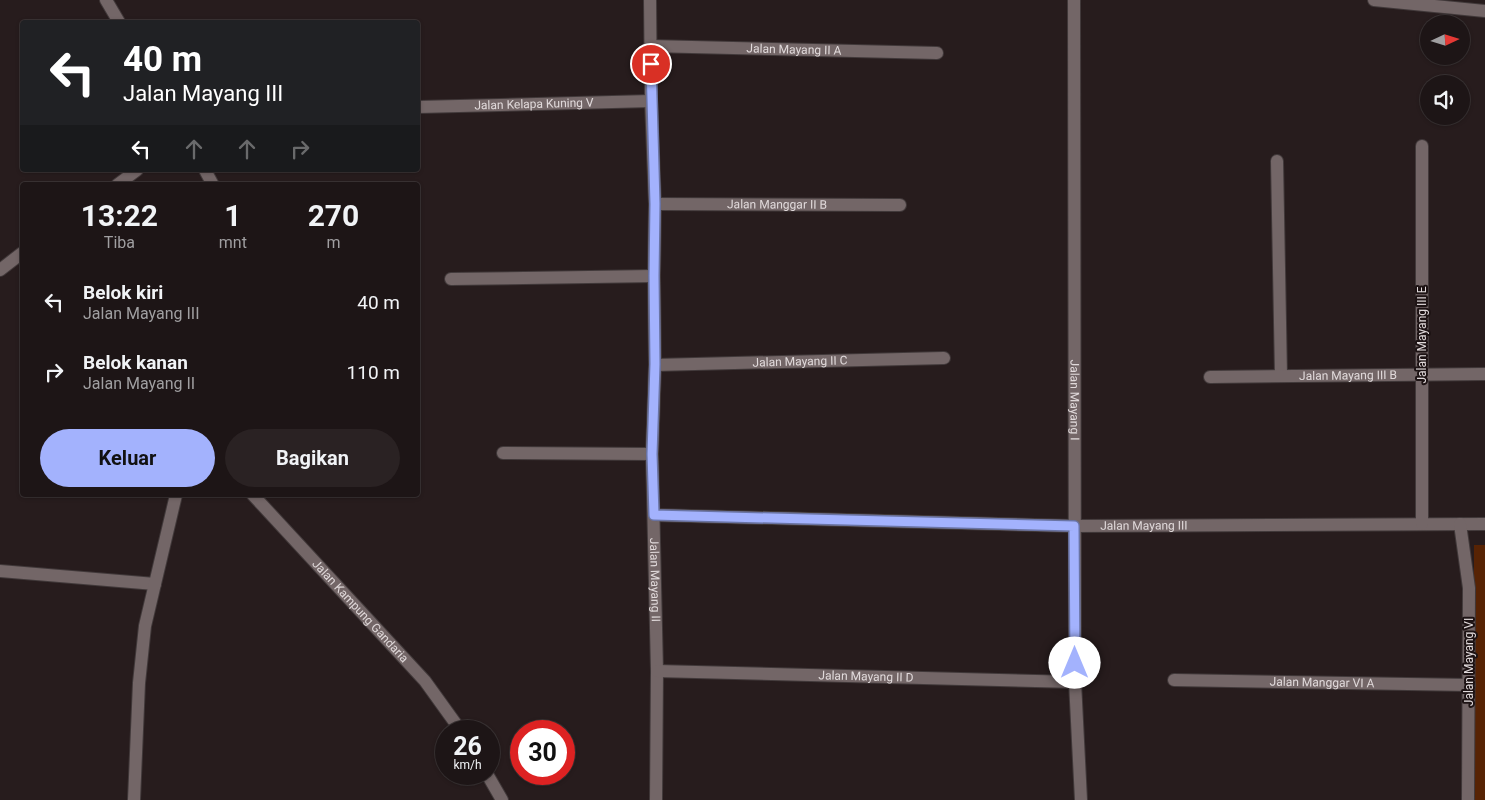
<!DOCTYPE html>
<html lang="id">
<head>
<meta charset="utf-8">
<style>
	body { margin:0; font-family:Roboto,sans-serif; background:#2a2223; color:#f1f3f6; height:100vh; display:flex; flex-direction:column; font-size:19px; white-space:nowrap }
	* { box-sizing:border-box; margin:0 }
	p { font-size:16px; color:#a09fa1 }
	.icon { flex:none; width:28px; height:28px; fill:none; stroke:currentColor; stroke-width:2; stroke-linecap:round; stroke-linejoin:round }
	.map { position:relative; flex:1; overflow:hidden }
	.details { position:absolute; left:20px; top:182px; width:400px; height:315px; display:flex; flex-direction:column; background:#1d1516; border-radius:5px; box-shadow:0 1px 4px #0004,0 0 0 1px #3b3435 }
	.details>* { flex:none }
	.top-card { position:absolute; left:20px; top:20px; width:400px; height:152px; border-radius:5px; box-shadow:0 1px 4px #0004,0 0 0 1px #3b3435; background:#202124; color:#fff; overflow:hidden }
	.needle { width:32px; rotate:86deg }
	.buttons { position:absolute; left:1420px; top:15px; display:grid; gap:10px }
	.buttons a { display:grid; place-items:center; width:50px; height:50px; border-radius:50%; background:#1d1516; box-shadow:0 1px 4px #0004,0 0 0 1px #3b3435; font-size:25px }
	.speed { position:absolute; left:435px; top:720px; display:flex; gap:10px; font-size:25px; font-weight:700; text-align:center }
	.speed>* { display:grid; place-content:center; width:65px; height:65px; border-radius:50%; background:#1d1516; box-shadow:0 1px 4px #0004,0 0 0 1px #3b3435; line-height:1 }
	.speed small { font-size:12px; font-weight:400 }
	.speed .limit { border:8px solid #d22; background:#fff; color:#111 }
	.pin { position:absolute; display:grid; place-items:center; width:42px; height:42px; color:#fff; margin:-21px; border:2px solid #fff; border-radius:50%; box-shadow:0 1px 5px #0007 }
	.me { position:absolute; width:55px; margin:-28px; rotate:0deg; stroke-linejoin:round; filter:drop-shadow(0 0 4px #0008) }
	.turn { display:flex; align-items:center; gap:18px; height:105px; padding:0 20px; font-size:22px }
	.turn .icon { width:65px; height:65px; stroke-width:2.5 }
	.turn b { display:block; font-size:35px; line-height:42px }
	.lanes { display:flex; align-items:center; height:48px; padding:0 20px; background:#0003; justify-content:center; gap:25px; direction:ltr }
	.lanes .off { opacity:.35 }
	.eta { display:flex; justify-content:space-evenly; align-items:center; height:85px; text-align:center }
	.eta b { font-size:30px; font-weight:700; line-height:35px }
	.button { display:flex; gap:10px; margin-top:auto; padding:10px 20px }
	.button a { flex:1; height:58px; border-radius:30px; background:#a3b2fd; color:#111; font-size:20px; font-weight:700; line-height:58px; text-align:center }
	.button a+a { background:#2a2223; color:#f1f3f6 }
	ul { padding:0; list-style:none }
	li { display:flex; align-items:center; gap:15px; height:70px; padding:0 20px }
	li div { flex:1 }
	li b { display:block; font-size:19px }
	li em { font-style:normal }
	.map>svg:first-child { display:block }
</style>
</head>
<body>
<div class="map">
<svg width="1485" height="800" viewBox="0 0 1485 800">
	<rect width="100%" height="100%" fill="#271c1d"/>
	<rect fill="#572304" x="1474" y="545" width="11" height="255"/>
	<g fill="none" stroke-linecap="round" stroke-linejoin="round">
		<g stroke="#41393a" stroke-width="14">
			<g id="minor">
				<path d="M106,0L119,22"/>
				<path id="s1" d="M650,0L651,101L655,204L654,276L655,365L652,454L657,671L656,800"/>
				<path id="s2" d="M1074,0L1075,682L1081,800"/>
				<path d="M1374,0L1485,11"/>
				<path id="s3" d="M650,46L937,53"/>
				<path id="s4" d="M418,107L651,101"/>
				<path d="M1277,161L1281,376"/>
				<path d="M205,170L213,185"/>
				<path d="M117,185L137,170"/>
				<path id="s5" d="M655,204L900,205"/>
				<path d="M0,270L22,253"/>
				<path d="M451,279L654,276"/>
				<path id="s6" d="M655,365L944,358"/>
				<path id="s7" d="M1210,377L1485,374"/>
				<path d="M503,453L652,454"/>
				<path id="s8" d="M253,495L425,681L461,731"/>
				<path id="s9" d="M654,515L1074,526L1485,524"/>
				<path d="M1422,524V146"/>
				<path d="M1460,524L1469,588L1468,800"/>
				<path d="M0,571L155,584"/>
				<path id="s10" d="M657,671L1075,682"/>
				<path id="s11" d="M1174,680L1469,685"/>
				<path d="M487,774L502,800"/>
				<path d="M134,800L139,683L145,626L176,495"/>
			</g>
		</g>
		<use href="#minor" stroke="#736667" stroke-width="12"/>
	</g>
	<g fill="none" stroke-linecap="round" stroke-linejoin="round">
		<g stroke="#6a74a4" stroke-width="12">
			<path id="route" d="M651,64L655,204L654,276L655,364L652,454L654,515L1074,526L1075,663"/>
		</g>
		<use href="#route" stroke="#a3b2fd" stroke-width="9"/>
	</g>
	<g text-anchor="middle" stroke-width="4" stroke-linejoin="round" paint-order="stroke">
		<g font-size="12" fill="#e0d9da" stroke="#1d1314">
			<text dy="4" stroke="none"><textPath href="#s3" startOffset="144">Jalan Mayang II A</textPath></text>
			<text dy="4" stroke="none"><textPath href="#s4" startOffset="116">Jalan Kelapa Kuning V</textPath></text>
			<text dy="4" stroke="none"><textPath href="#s5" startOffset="122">Jalan Manggar II B</textPath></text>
			<text transform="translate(1422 335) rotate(-90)" y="4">Jalan Mayang III E</text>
			<text dy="4" stroke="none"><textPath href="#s6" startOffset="145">Jalan Mayang II C</textPath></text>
			<text dy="4" stroke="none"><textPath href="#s7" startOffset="138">Jalan Mayang III B</textPath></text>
			<text dy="4" stroke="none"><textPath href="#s2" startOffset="400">Jalan Mayang I</textPath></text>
			<text dy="4" stroke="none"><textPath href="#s9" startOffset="490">Jalan Mayang III</textPath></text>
			<text dy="4" stroke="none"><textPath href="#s1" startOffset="580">Jalan Mayang II</textPath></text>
			<text dy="4" stroke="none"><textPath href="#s8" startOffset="158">Jalan Kampung Gandaria</textPath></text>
			<text transform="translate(1469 662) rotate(-90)" y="4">Jalan Mayang VI</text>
			<text dy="4" stroke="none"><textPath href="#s10" startOffset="209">Jalan Mayang II D</textPath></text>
			<text dy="4" stroke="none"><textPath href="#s11" startOffset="148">Jalan Manggar VI A</textPath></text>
		</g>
	</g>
</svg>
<div class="buttons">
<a><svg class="needle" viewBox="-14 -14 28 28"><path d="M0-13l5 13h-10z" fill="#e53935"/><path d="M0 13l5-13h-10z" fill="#a09fa1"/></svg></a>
<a><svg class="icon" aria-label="sound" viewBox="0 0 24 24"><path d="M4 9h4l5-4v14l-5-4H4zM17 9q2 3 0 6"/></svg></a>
</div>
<div class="speed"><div>26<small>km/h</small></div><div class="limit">30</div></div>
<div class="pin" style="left:651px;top:64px;background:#d93025"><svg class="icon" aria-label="arrive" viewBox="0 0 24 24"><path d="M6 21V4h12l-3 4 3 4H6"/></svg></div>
<svg class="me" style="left:1075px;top:663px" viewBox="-20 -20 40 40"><circle r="19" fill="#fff"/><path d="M0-13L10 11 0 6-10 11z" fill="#a3b2fd"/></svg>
<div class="top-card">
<div class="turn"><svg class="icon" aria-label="left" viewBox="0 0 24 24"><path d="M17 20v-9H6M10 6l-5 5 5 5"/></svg><div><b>40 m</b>Jalan Mayang III</div></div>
<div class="lanes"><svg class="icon" aria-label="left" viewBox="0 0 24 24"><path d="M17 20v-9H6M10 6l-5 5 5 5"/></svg><svg class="icon off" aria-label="ahead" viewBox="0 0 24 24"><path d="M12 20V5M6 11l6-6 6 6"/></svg><svg class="icon off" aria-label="ahead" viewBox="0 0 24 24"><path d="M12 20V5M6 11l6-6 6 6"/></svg><svg class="icon off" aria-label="right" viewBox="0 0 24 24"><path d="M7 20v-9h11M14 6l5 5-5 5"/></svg></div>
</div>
<section class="details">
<div class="eta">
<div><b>13:22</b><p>Tiba</p></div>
<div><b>1</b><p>mnt</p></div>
<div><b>270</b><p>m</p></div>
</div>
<ul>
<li><svg class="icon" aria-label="left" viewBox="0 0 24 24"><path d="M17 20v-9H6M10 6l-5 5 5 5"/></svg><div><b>Belok kiri</b><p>Jalan Mayang III</p></div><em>40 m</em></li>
<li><svg class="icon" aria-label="right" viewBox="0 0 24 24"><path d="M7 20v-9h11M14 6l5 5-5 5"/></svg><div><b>Belok kanan</b><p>Jalan Mayang II</p></div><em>110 m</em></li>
</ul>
<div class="button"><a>Keluar</a><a>Bagikan</a></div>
</section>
</div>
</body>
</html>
